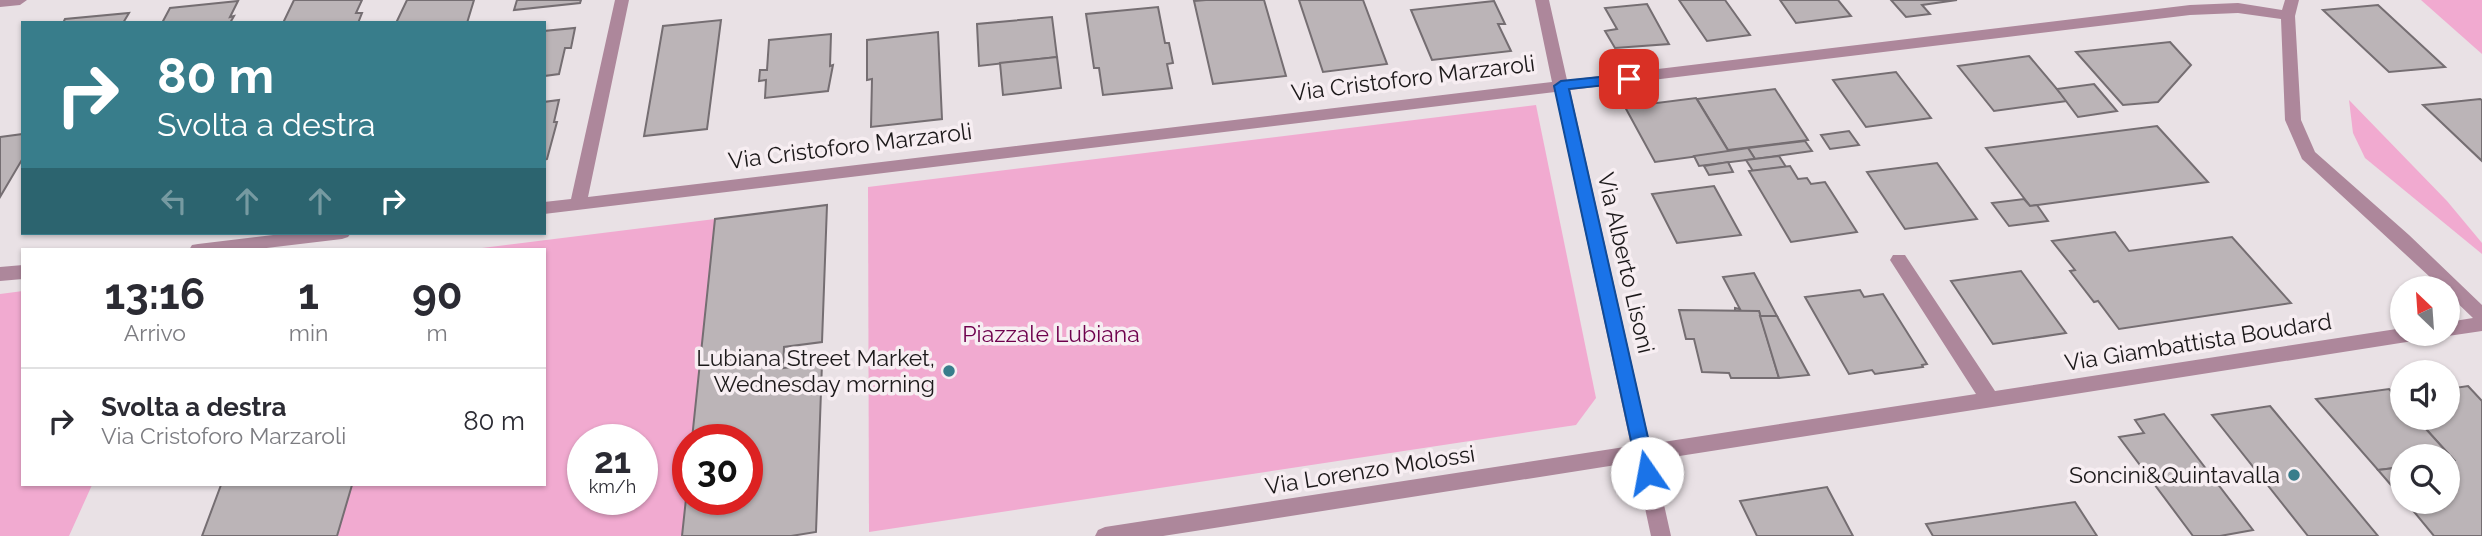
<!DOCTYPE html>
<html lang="it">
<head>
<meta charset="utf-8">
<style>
	body { margin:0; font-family:Raleway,sans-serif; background:#f7f7f7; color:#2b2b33; height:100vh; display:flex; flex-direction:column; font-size:26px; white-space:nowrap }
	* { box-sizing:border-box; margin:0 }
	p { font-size:23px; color:#7c7c81 }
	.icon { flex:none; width:38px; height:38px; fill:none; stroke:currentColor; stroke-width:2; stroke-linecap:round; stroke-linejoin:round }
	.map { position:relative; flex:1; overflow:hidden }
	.side { position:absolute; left:21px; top:248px; width:525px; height:238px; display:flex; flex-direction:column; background:#fff; border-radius:0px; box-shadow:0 2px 5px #0004 }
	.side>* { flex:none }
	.banner { position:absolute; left:21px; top:21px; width:525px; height:214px; border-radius:0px; box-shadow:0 2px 5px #0004; background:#387d8b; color:#fff; overflow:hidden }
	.needle { width:46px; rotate:335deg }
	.buttons { position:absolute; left:2390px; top:276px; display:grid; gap:14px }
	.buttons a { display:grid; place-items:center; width:70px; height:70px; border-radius:50%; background:#fff; box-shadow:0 2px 5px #0004; font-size:35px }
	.speed { position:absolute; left:567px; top:424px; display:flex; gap:14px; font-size:35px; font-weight:700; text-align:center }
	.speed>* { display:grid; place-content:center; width:91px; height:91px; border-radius:50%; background:#fff; box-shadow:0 2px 5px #0004; line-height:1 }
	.speed small { font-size:18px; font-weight:400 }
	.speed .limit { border:10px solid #d22; background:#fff; color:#111 }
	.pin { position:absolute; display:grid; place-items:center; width:60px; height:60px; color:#fff; margin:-30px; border-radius:14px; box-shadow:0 4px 10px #0006 }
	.me { position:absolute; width:77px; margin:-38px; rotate:348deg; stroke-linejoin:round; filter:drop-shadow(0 0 5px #0008) }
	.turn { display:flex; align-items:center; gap:24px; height:147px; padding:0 21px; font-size:32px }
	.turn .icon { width:91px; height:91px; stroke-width:2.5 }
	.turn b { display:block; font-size:49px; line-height:60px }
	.lanes { display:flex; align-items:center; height:66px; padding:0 21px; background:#0003; justify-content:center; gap:35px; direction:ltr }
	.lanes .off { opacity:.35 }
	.eta { display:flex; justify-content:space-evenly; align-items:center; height:119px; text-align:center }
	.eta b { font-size:42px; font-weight:700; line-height:49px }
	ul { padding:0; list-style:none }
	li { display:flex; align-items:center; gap:21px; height:105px; padding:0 21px; border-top:2px solid #e1e1e2 }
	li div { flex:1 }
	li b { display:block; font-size:26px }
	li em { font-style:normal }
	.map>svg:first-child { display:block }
</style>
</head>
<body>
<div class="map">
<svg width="2482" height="536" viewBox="0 0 2482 536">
	<rect width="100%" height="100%" fill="#e9e1e5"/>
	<g fill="#f1aad0" fill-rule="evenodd">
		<path d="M2421,0H2482V54Z"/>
		<path d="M2349,100L2447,201L2482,243V254L2365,158L2353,133Z"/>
		<path d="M1536,105L1596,398L1576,425L869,532L868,187Z"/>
		<path d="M715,219L692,439H688V480L682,536H337L352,485H544V250H466ZM583,439H642V499H583Z"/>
		<path d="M23,291V485H92L69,536H0V294Z"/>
	</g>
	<g fill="#bbb4b7" stroke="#756e72" stroke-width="2">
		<path d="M294,0H362L356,13H362L358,23H283Z"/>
		<path d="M407,0H474L467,23H396Z"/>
		<path d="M517,0H581L580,3L514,10Z"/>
		<path d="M1206,0H1264L1286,76L1213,84L1194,1Z"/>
		<path d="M1299,0H1363L1387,64L1323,72Z"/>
		<path d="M1679,0H1725L1750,35L1707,41Z"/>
		<path d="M1780,0H1838L1851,16L1796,23Z"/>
		<path d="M1891,0H1957L1922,5L1930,14L1906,17Z"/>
		<path d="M238,1L230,17L234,16L230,23H162L170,8Z"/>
		<path d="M1494,1L1505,24H1498L1511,51L1432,60L1411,10Z"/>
		<path d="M1647,4L1669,44L1615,48L1605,31L1617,29L1605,8Z"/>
		<path d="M2378,5L2445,67L2389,72L2323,10Z"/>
		<path d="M1158,7L1165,43H1169L1173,63L1167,64L1172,88L1103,95L1099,68H1094L1086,14Z"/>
		<path d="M129,13L123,23H63L65,19Z"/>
		<path d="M1052,17L1057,57L979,66L977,24Z"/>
		<path d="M721,20L707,129L644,136L663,26Z"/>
		<path d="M575,28L571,48H565L559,74L544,76V31Z"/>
		<path d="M938,32L942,119L871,127L872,79L867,80V40Z"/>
		<path d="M831,34L830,66L833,65L828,91L765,98L766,80L759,81L760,70H767L769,40Z"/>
		<path d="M2170,42L2191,65L2158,102L2123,105L2076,52Z"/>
		<path d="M2029,56L2067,101L1994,111L1958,66Z"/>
		<path d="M1057,57L1061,88L1003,95L1000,63Z"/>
		<path d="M1896,72L1931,118L1866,127L1833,80Z"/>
		<path d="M2094,84L2117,111L2078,117L2057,89Z"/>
		<path d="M1775,89L1808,140L1728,150L1697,99Z"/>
		<path d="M1696,98L1729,152L1655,162L1625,107Z"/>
		<path d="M2480,99L2482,100V161L2423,105Z"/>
		<path d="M559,100L554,122H557L547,159L544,160V102Z"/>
		<path d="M2157,126L2208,182L2030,206L1986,148Z"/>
		<path d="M1849,131L1859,145L1830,149L1821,135Z"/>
		<path d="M23,134V158L0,197V137Z"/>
		<path d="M1805,141L1812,151L1755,159L1748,148Z"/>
		<path d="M1748,148L1755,159L1699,166L1694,156Z"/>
		<path d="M1779,156L1786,167L1753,171L1746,160Z"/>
		<path d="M1728,162L1733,172L1709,175L1704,166Z"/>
		<path d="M1937,163L1977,219L1905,229L1867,172Z"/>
		<path d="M1790,166L1798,179L1807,178L1811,184L1825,182L1857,232L1791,242L1749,171Z"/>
		<path d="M1714,186L1741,235L1677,243L1652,194Z"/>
		<path d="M2024,199L2030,206L2037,205L2048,221L2009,226L1992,203Z"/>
		<path d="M827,205L822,342L784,347L783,368L822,363L816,532L791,536H682L688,480V499H747V439H692L715,219Z"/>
		<path d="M2115,232L2129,251L2232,237L2291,303L2119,329L2098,301L2094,302L2070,271L2075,270L2052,241Z"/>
		<path d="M2021,271L2066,333L1993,344L1951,281Z"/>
		<path d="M1754,273L1777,316H1760L1759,311H1735V308L1740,309L1723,277Z"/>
		<path d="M1860,290L1864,297L1883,294L1927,364L1922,365L1923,367L1875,374L1872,370L1849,374L1805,297Z"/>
		<path d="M1679,310L1759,311L1779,378H1731L1729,373L1702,372L1694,339H1686Z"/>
		<path d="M1760,316H1777L1809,375L1779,378Z"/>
		<path d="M2468,386L2482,401V536H2434L2406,502H2448V460H2454L2416,418H2448V389Z"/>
		<path d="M2389,389L2403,404V418H2416L2454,460H2448V457H2403V467L2378,470L2316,399Z"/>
		<path d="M2270,406L2378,536H2308L2212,415Z"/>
		<path d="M2164,414L2253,530L2220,536H2193L2119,437L2144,433L2135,420Z"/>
		<path d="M2403,467V499L2378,470Z"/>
		<path d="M221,485H352L337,536H202Z"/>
		<path d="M1827,487L1853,536H1757L1740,501Z"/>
		<path d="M2075,502L2097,536H1933L1926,524Z"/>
	</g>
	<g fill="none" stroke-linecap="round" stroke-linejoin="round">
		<g fill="#ad879b" fill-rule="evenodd">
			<path d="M0,0H27L20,5L0,7Z"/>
			<path d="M615,0H629L588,197L1552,82L1535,0H1549L1567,80L2190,5L2238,3L2282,10L2285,0H2299L2295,16L2301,120L2315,152L2409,235L2482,305V331L2448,336L2442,334H2448V322L2473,318L2448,294V289H2443L2302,159L2285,120L2281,19L2238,13L2190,15L1570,90L1650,444L1976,394L1890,260L1893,255H1905L1995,391L2403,328V334H2422L2419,339L2413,341L1654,460L1671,536H1651L1635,462L1163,536H1095L1098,530L1105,527L1631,446L1555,92L544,214V202L571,199Z"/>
			<path d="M290,233H351L348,237L342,239L250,250H189L192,245L198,244Z"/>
			<path d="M23,265V279L0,281V267Z"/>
		</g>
	</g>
	<path fill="#1a73e8" stroke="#114b97" stroke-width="2" d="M1629,74L1636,79L1633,82L1569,89L1656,473L1654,478L1647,481L1641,478L1638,473L1554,86L1561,81Z"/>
	<g fill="#387d8b" stroke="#f7eef2" stroke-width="2.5">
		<circle cx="949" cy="371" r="7"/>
		<circle cx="2294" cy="475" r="7"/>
	</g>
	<g text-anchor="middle" stroke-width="7" stroke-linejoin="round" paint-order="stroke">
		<g font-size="23" fill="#1c191a" stroke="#f7eef2">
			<text transform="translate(1413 78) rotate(-7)" y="8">Via Cristoforo Marzaroli</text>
			<text transform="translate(850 146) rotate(-7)" y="8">Via Cristoforo Marzaroli</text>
			<text transform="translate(1626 263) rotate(77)" y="8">Via Alberto Lisoni</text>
			<text transform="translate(2198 342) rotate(-9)" y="8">Via Giambattista Boudard</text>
			<text transform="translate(1370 470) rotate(-9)" y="8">Via Lorenzo Molossi</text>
		</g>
		<g font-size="23" fill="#6e014d" stroke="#f7eef2">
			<text x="1051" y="342">Piazzale Lubiana</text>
		</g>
		<g font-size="23" fill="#1c191a" stroke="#f7eef2" text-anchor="end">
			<text x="935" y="366">Lubiana Street Market,<tspan x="935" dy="26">Wednesday morning</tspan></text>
			<text x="2280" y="483">Soncini&amp;Quintavalla</text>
		</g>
	</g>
</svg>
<div class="buttons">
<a><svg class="needle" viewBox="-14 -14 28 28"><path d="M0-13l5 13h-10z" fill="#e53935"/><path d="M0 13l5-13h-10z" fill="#7c7c81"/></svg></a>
<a><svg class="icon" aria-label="sound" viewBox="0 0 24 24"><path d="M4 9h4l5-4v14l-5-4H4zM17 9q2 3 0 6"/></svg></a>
<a><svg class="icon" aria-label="search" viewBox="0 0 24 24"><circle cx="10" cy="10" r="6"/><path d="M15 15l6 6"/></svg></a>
</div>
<div class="speed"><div>21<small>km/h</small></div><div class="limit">30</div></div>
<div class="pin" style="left:1629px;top:79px;background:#d93025"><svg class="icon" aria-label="arrive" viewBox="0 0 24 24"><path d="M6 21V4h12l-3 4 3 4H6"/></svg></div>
<svg class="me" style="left:1647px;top:473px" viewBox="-20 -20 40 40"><circle r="19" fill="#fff"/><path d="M0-13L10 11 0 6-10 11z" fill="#1a73e8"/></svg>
<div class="banner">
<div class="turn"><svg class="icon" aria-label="right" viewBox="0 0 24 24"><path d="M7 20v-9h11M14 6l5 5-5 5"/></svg><div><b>80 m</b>Svolta a destra</div></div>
<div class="lanes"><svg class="icon off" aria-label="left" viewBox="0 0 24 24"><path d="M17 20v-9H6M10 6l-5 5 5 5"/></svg><svg class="icon off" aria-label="ahead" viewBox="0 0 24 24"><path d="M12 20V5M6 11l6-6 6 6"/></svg><svg class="icon off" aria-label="ahead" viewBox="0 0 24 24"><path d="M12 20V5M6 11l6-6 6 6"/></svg><svg class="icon" aria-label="right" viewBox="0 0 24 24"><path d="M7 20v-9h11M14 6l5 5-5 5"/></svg></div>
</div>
<section class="side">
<div class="eta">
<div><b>13:16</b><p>Arrivo</p></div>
<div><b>1</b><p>min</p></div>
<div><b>90</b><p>m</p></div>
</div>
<ul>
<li><svg class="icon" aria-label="right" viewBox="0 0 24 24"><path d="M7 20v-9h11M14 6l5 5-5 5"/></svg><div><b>Svolta a destra</b><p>Via Cristoforo Marzaroli</p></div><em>80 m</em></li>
</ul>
</section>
</div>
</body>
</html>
